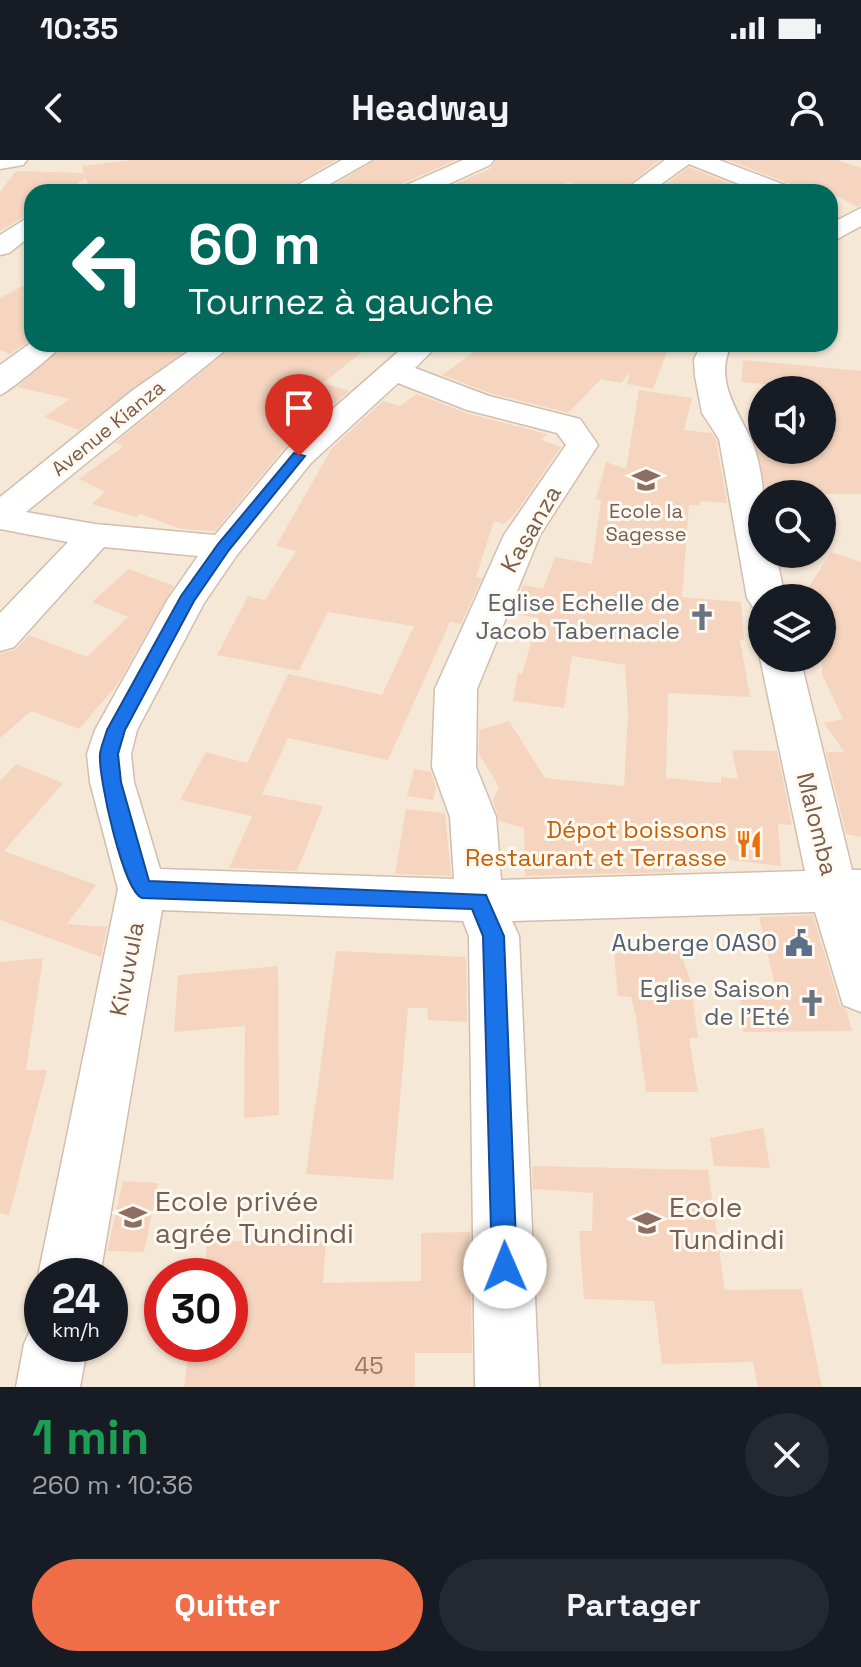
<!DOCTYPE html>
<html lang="fr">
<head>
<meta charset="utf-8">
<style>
	body { margin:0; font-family:"Space Grotesk",sans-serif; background:#242831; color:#f1f3f6; height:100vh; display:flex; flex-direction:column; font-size:30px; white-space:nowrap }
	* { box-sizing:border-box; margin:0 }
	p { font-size:26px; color:#9ea1a6 }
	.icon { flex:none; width:44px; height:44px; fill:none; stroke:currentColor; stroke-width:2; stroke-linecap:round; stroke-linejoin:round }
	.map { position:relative; height:1227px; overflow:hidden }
	.side { display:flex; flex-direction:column; background:#171b24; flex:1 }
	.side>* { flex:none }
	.top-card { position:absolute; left:24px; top:24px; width:814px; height:168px; border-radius:24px; box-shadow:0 2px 6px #0004; background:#00695c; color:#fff; overflow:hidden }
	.buttons { position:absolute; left:748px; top:216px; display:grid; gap:16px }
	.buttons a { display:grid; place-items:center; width:88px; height:88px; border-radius:50%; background:#171b24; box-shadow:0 2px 6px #0004; font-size:40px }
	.speed { position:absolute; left:24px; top:1098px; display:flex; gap:16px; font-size:40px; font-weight:700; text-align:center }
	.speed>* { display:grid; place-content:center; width:104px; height:104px; border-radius:50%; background:#171b24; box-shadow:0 2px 6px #0004; line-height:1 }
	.speed small { font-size:20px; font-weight:400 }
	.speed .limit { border:12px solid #d22; background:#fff; color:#111 }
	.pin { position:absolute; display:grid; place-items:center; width:68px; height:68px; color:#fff; margin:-82px -34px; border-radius:50% 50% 50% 0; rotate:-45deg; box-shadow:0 0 8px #0007 }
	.pin .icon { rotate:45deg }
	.me { position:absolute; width:88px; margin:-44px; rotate:359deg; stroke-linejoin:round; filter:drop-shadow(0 0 6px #0008) }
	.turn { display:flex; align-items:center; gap:28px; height:168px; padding:0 32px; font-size:36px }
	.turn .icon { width:104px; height:104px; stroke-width:2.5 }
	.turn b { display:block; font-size:56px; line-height:68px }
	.round { display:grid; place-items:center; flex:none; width:84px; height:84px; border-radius:42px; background:#242831 }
	.summary { display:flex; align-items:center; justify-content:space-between; height:136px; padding:0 32px }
	h1 { font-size:48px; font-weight:700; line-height:60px; color:#1e9e55 }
	.cta { display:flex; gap:16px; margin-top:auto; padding:16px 32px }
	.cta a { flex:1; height:92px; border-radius:48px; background:#ef6e47; color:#fff; font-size:32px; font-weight:700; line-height:92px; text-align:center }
	.cta a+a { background:#242831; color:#f1f3f6 }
	.status { display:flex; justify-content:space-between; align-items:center; height:56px; padding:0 40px; background:#171b24; direction:ltr }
	.status svg { height:22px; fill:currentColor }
	header { display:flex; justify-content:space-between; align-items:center; height:104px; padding:0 32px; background:#171b24; font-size:36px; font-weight:700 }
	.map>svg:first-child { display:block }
</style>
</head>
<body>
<div class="status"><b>10:35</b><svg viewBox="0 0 49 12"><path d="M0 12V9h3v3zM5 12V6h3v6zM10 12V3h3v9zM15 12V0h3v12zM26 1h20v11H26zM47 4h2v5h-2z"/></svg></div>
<header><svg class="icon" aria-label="back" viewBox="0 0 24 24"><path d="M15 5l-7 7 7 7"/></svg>Headway<svg class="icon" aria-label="person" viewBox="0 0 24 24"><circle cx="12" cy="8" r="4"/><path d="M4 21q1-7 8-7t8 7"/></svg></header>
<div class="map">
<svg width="861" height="1227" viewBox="0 0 861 1227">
	<rect width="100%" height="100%" fill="#fef6e9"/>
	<path fill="#f6e8d7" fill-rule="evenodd" d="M0,0H861V1227H52L60,1184H110V1116H72L142,729L112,622L109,594L116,570L187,439L224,387L299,296L424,184H830V32H32V184H414L299,284L208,392L111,542L91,627L121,735L45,1116H42L23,1227H0ZM762,230H822V290H762ZM762,334H822V394H762ZM762,438H822V498H762ZM162,1116H230V1184H162Z"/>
	<g fill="#f5d5bf">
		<path d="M132,0H336L282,32H90L86,18L64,32H32V52L0,71V32L16,11L84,13L82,6Z"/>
		<path d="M375,0H456L401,24L396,32H322Z"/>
		<path d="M497,0H660L619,32H603L568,22L550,32H438L491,8Z"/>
		<path d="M727,0H837L861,8V45L857,47L830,32H796L791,24Z"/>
		<path d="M689,7L751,32H655Z"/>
		<path d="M32,121V179L10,194L0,190V138Z"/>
		<path d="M66,184H194L79,270L44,257L70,239L17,227Z"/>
		<path d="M236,184H372L323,223L349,231L285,287L215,371L181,369L140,354L136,357L92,344L105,332L79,319L124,286L115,283Z"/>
		<path d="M485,184H619L667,192L653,229L627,224L630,212L621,223L601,219L568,253L490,233L442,215Z"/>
		<path d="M743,200L861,211V334H766L754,278L762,279V290H822V230L741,222Z"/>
		<path d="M639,230L692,238L684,270L712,273L716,280L727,343L701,341L700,346L689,345L682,437L741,442L744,480H740L750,537L668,533L666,618L721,623V617L738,619L732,590L777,591L792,665L778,664L781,706L674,693V712L525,716L524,668L499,661L493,640L499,627L479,594V570L509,561L545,618L624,626L628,552L625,505L572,496L564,548L513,541L518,513L522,514L538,458L511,453L523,425L543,429L555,397L592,404L601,340L596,339L606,302L626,309Z"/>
		<path d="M417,234L466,253L547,274L541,280L561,287L517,351L504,364L494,361L476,417L482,418L461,464L450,462L388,600L288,578L252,656L180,640L206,592L247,603L288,514L382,535L414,466L328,452L299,511L217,495L248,436L265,440L296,391L276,386L332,288L383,241L400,246Z"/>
		<path d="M831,392L861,402V677L846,674L826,592H844L824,563L843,559L822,514V438H802Z"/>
		<path d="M129,409L174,426L117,525L79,569L31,551L0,578V494L16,489L29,475L87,497L128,457L92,442Z"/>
		<path d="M16,604L63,623L4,691L96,725L67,764L107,767L101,797L0,760V621Z"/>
		<path d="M414,609L431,612L436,628L433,640L407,636Z"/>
		<path d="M262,634L323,646L297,711L229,708Z"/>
		<path d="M406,649L445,653L451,716L395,714Z"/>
		<path d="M813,755L840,846L846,849L852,871L743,872L740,834H777L759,757Z"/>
		<path d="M679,789L690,819L698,878H689L698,932H646L636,857L631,837L618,836L614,793Z"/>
		<path d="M336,791L466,797L467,862L428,860L427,848H408L393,1020L306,1014Z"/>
		<path d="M43,798L26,910H47L9,1055L0,1053V802Z"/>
		<path d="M278,806L279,955L244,958L245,866L174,872L178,815Z"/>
		<path d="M763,968L770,1008L714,1006L710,978Z"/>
		<path d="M532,1006L708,1010L725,1130L802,1129L822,1227H758L753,1202L662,1204L654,1141L584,1139L579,1071H592L593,1033L533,1029Z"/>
		<path d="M123,1021L158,1023L144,1092L107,1091Z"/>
		<path d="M470,1072L472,1193H415V1227H184L189,1193H230V1116H205L207,1083L262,1079V1083L326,1081L323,1123L421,1121V1073Z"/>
	</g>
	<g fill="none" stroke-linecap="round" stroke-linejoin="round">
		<g stroke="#d2bead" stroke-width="3">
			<g id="minor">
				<path d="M0,0H27L23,5L0,9Z"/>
				<path d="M342,0H372L316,32H285Z"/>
				<path d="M463,0H494L490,5L431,32H399L402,27Z"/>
				<path d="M665,0H719L790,27L793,32H759L689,4L650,32H622Z"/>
				<path d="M861,48V66L830,83V64Z"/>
				<path d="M32,55V75L9,93L0,95V75Z"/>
				<path d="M32,182L63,184C57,192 7,233 0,235V205Z"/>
				<path d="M199,184H233L26,352L95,364L215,375L287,289L407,184H439L415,208L489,236L580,259L598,285L540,375L477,529L476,607L496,657L501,720L805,711L760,498L762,495V498H800L852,710H861V852L843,845L815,752L512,761L519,776L539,1227H475L469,776L463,761L162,750L100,1116H42V1125L38,1116L118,729L90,622L87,594L95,570L168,439L198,396L104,387L14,487L0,491V453L68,382L0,369V337L133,230ZM398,223L467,250L557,273L566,285L504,375L435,529L432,607L450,657L454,719L160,709L134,622L131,594L137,570L204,443L237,395L311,303Z"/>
				<path d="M702,184H732C714,217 735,247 750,277C757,291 762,316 763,332C764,350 762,374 762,394H776L785,438H762V450L753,447L747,438L719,279L702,253L695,216L694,199Z"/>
				<path d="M42,1158V1184H88L80,1227H16L24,1184L34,1162Z"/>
			</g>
		</g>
		<use href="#minor" fill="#fff" fill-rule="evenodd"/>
	</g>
	<path fill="#1a73e8" stroke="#114b97" stroke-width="2" d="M294,293L305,296L229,390L194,441L125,570L118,594L121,622L149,721L486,735L504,776L517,1107L513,1116L505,1120L496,1116L492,1107L483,776L472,749L142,738C123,731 98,616 100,594C101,586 105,577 107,570L181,436L218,384Z"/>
	<defs>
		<g id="school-bare" transform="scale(2.16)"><path d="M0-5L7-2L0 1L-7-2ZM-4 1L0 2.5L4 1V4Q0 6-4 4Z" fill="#8d6e63" stroke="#fffaf1" stroke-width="2.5" paint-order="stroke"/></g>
		<g id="church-bare" transform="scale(2.16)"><path d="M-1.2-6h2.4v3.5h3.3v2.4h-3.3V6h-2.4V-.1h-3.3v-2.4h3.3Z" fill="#6b7280" stroke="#fffaf1" stroke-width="2.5" paint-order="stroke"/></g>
		<g id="restaurant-bare" transform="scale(2.16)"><path d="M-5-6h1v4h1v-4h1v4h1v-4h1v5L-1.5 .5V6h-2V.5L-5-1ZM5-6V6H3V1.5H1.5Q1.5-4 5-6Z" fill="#e8710a" stroke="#fffaf1" stroke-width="2.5" paint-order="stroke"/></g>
		<g id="civic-bare" transform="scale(2.16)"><path d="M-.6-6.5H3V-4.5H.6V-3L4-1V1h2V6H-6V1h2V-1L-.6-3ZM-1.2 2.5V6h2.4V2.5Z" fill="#5c6f8a" stroke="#fffaf1" stroke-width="2.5" paint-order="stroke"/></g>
	</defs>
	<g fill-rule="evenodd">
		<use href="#school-bare" x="646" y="320"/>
		<use href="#church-bare" x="702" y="457"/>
		<use href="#restaurant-bare" x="749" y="684"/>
		<use href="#civic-bare" x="799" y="783"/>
		<use href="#church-bare" x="812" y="843"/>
		<use href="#school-bare" x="133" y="1057"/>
		<use href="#school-bare" x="647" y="1063"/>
	</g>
	<g text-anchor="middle" stroke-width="6" stroke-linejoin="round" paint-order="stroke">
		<g font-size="20" fill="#7b5c4a" stroke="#fffaf1">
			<text transform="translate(108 268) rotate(-39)" y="7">Avenue Kianza</text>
		</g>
		<g font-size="20" fill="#785e54" stroke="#fffaf1">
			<text x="646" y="358">Ecole la<tspan x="646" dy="23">Sagesse</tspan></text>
		</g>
		<g font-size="24" fill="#7b5c4a" stroke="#fffaf1">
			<text transform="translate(531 369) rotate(-60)" y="8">Kasanza</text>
			<text transform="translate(817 664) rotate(76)" y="8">Malomba</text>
			<text transform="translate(127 809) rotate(-79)" y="8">Kivuvula</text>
		</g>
		<g font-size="24" fill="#5b616d" stroke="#fffaf1" text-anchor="end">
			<text x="680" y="451">Eglise Echelle de<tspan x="680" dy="28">Jacob Tabernacle</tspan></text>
			<text x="790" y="837">Eglise Saison<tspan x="790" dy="28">de l'Eté</tspan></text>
		</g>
		<g font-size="24" fill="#c56008" stroke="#fffaf1" text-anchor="end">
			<text x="727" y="678">Dépot boissons<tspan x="727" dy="28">Restaurant et Terrasse</tspan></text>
		</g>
		<g font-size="24" fill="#4e5e75" stroke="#fffaf1" text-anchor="end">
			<text x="777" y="791">Auberge OASO</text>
		</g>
		<g font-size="24" fill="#9a7a67">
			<text x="369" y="1214">45</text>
		</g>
		<g font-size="28" fill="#785e54" stroke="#fffaf1" text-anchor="start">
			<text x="155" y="1051">Ecole privée<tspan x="155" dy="32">agrée Tundindi</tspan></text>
			<text x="669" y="1057">Ecole<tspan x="669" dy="32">Tundindi</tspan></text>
		</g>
	</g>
</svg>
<div class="buttons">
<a><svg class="icon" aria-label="sound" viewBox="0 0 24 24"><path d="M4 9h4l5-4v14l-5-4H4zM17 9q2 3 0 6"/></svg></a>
<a><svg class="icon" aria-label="search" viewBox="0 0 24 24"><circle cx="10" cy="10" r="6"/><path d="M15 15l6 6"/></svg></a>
<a><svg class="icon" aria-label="layers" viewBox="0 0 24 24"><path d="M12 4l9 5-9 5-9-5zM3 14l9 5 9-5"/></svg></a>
</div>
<div class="speed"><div>24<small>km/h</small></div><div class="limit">30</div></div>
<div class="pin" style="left:299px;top:296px;background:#d93025"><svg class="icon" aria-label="arrive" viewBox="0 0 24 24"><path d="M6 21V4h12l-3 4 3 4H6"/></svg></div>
<svg class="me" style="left:505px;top:1107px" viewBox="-20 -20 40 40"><circle r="19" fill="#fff"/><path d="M0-13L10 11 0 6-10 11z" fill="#1a73e8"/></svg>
<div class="top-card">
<div class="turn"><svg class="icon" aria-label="left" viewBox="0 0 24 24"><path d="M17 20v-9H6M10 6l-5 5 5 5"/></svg><div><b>60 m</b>Tournez à gauche</div></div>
</div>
</div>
<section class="side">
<div class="summary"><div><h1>1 min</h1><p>260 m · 10:36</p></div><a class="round"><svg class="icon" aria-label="close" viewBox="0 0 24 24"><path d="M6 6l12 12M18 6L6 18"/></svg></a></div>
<div class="cta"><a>Quitter</a><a>Partager</a></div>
</section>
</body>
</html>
